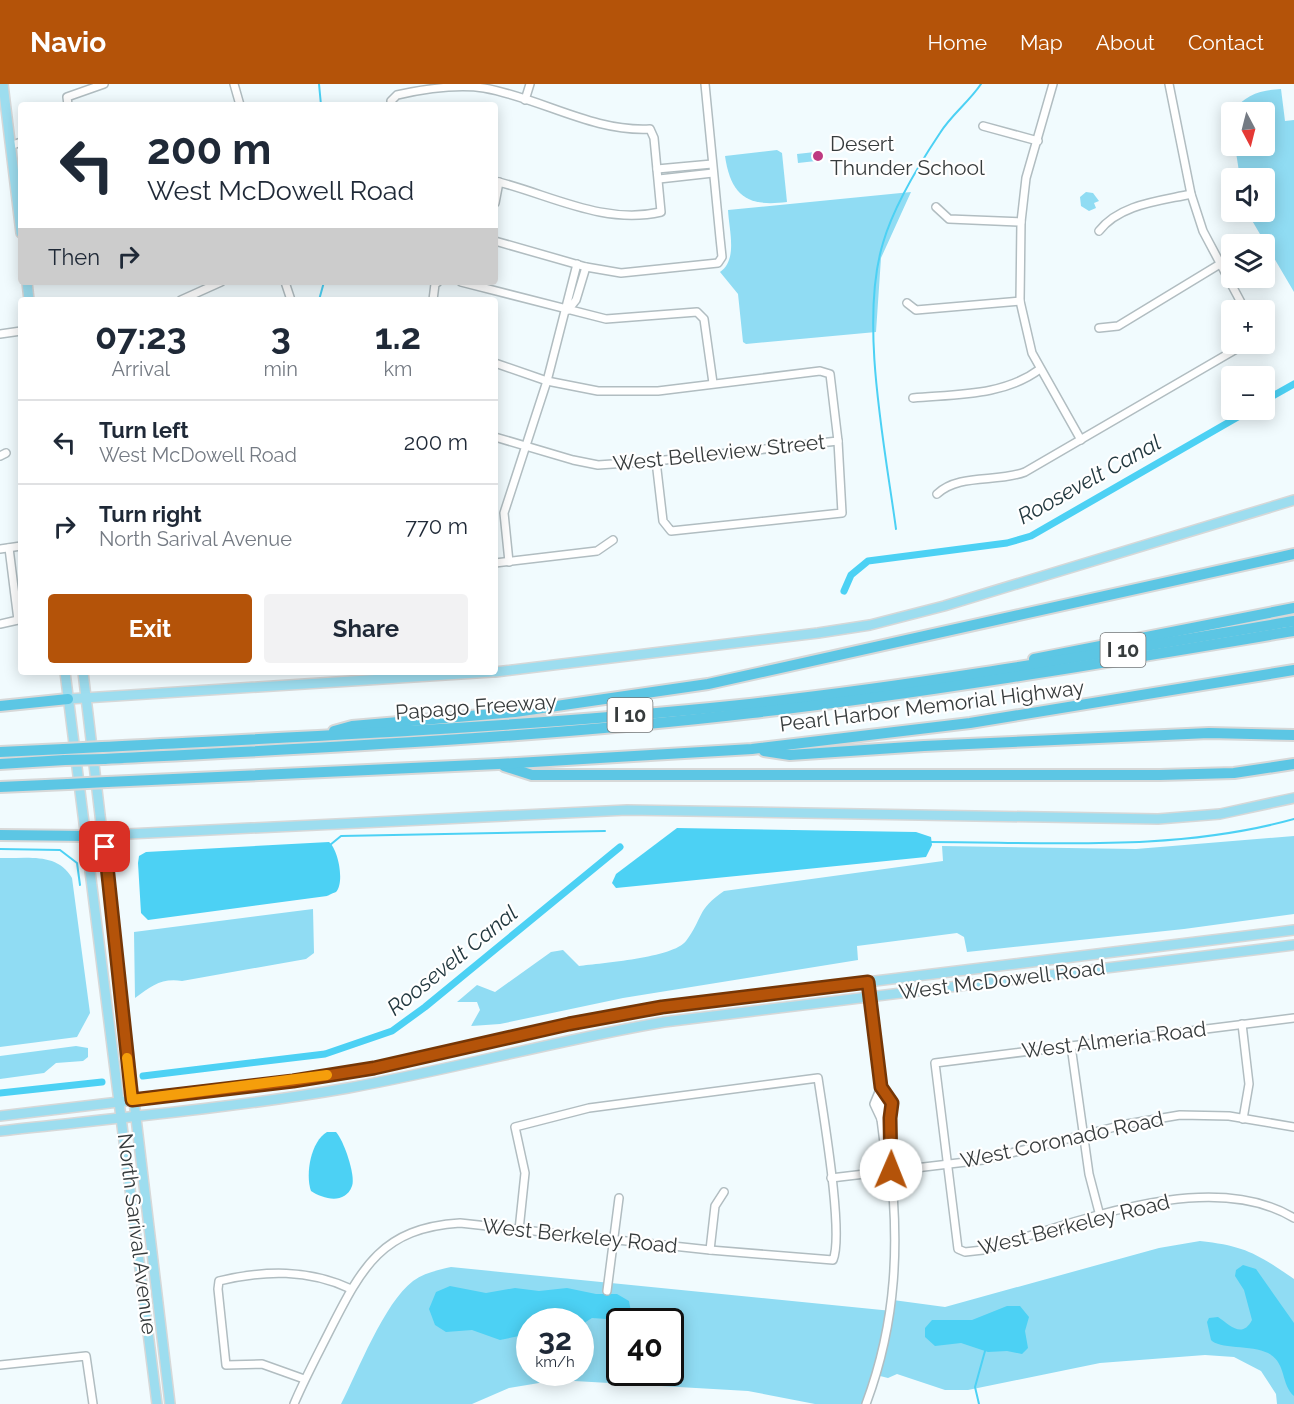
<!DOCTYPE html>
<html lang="en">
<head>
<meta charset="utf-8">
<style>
	body { margin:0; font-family:Raleway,sans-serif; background:#f2f2f3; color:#1f2937; height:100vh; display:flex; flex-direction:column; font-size:22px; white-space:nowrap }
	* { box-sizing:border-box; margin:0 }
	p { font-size:20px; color:#747a83 }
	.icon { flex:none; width:33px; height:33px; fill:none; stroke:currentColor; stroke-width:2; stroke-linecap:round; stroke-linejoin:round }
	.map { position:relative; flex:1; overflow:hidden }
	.sheet { position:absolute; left:18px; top:213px; width:480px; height:378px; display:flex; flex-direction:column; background:#fff; border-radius:6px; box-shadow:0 3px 15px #0003 }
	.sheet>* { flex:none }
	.top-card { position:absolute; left:18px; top:18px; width:480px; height:183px; border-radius:6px; box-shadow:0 3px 15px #0003; background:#fff; color:#1f2937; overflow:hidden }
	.needle { width:39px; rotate:173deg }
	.buttons { position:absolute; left:1221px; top:18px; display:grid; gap:12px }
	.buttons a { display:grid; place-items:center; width:54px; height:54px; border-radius:6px; background:#fff; box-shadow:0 3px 15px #0003; font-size:30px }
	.speed { position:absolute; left:516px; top:1224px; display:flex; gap:12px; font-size:30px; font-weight:700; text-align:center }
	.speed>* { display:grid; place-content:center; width:78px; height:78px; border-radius:50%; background:#fff; box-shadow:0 3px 15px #0003; line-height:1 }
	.speed small { font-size:15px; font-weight:400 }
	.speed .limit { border:3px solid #111; border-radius:9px; background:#fff; color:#111 }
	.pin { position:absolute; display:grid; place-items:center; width:51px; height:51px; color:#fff; margin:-26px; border-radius:12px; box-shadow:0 3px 9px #0006 }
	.me { position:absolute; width:66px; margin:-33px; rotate:1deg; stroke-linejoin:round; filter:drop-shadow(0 0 4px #0008) }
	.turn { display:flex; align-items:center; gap:21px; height:126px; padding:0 30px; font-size:27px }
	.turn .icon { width:78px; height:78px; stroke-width:2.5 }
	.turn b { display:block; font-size:42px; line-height:51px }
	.then { display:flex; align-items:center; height:57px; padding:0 30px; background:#0003; gap:12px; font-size:22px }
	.eta { display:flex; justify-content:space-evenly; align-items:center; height:102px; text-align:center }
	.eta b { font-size:36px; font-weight:700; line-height:42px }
	.cta { display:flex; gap:12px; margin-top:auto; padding:12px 30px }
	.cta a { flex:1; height:69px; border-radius:6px; background:#b45309; color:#fff; font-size:24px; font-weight:700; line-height:69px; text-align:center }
	.cta a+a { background:#f2f2f3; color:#1f2937 }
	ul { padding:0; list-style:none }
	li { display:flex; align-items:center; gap:18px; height:84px; padding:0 30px; border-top:2px solid #e0e1e3 }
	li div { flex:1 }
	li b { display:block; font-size:22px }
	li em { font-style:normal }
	header { display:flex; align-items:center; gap:36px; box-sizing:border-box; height:84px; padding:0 30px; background:#b45309; color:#fff }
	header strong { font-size:28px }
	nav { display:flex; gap:33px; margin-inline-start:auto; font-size:21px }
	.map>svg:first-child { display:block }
</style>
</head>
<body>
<header>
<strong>Navio</strong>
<nav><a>Home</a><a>Map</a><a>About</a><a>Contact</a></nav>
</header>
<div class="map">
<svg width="1294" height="1320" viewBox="0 0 1294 1320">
	<rect width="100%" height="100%" fill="#f1fbfe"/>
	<g fill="#90dcf3" fill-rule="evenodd">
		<path d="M1281,5L1285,37L1294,36V208L1247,128H1264V94H1240L1235,62H1264V28H1232C1245,11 1260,6 1281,5Z"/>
		<path d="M777,66L782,69L787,118C747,123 731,112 725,72Z"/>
		<path d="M815,68L816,77L798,79L797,70Z"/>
		<path d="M911,108L881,174L876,248L746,260L743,258L738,210L720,188C738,176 729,146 728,126Z"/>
		<path d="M1086,108L1093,109L1099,117L1094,119L1096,124L1089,127L1081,122L1080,113Z"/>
		<path d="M1294,752V830L1184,845L967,868L964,853L957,849L857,862L858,876L623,914L500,940L471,942L480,926L477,918H457L477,901L495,908L551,868L563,866L579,882C601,879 673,874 686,857C703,835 696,826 724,807L943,777L942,762L1136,765Z"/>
		<path d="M0,774C27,775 57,768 72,794L90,929L77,953L0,963Z"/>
		<path d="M313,825L314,869L306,875L182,897C161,894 152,902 135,914L134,848Z"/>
		<path d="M76,962L88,964V973L83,977L56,979L44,989L0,995V972Z"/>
		<path d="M1200,1157C1246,1162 1257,1170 1294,1195V1320H1277L1276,1310L1261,1287L1234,1273L1205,1271L1100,1279L968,1306H945L897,1290L888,1294L876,1291L866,1320H815L748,1307L557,1296L509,1304L472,1320H341C358,1287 384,1219 413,1197C424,1189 438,1186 451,1183L892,1227L893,1216L945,1223L1159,1164ZM530,1238H580V1288H530ZM620,1238H670V1288H620Z"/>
	</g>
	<g fill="#4cd1f4">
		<path d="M677,744L916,748L931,753L932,761L926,773L616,804L612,799L616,790Z"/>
		<path d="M329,758C338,765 345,798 336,808C335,808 327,812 327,812L148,836L141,829L138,779L139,772L146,768Z"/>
		<path d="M327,1048H336C343,1055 356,1091 352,1102C345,1121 323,1115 311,1107C305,1090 311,1057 327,1048Z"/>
		<path d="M1243,1181L1256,1185L1294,1239V1312C1280,1299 1287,1279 1268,1269C1252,1261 1218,1265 1211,1256L1207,1238L1209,1234L1218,1233C1230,1241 1242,1255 1252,1236L1244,1206L1235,1192L1236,1186Z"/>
		<path d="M450,1202L486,1209L515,1204L539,1207L567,1204L596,1210H617L629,1217L631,1228L621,1236L592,1234L581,1241L580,1238H530L529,1250L500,1256L472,1246L446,1248L435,1241L429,1225L436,1208Z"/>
		<path d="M1007,1222H1020L1029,1233L1025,1247L1028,1264L1022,1270L1007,1267L988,1268L961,1259L935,1262L925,1253V1244L932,1236H972Z"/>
	</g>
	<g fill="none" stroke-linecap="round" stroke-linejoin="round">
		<g stroke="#4cd1f4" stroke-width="2">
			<path d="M319,0L321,21"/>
			<path d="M319,216L324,198"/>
			<path d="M896,445C885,363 859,237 883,159C894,121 918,82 940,49C951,31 969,18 981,0"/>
			<path d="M930,758C1051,758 1176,768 1294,735"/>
			<path d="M330,761L341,752L605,747"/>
			<path d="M0,765L60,766L77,779L80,801"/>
			<path d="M979,1320L975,1303L985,1267"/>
		</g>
		<g stroke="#4cd1f4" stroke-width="7">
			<path d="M1264,317L1294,300"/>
			<path d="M844,507L851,491L868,477L1007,459L1031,452L1250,326"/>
			<path d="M143,992L325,970L392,947L425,923L620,763"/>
			<path d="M0,1009L102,998"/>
		</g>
		<g stroke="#b1bdc1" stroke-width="10">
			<g id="minor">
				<path d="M234,0L240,21"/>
				<path d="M1053,0L1026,94L1021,138L1020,217L1032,269L1081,356"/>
				<path d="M1169,0L1191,110L1203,147L1245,226"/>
				<path d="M525,16L530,0"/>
				<path d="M68,21L67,13L104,0"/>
				<path d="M392,21L391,17L397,11C424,5 456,0 484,4C541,14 592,48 650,45L654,54L661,128C603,141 551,111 495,97"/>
				<path d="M983,42L1038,57"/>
				<path d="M10,62L21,58"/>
				<path d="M657,85L712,80"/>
				<path d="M659,95L713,89"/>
				<path d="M495,119L499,98"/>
				<path d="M936,123L949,135L1021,138"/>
				<path d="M1099,147C1120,120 1160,117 1191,110"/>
				<path d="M495,157L586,183L621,189L718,179L722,173L720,154L705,0"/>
				<path d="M285,198L291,216"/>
				<path d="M461,198L606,235L697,228L704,235L713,299"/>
				<path d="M181,216L221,198"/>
				<path d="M433,216L435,200L438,198"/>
				<path d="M907,219L916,226L1020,217"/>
				<path d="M568,226L576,216L586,183"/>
				<path d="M1099,244L1118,242L1220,180"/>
				<path d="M0,250L21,247"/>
				<path d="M495,279L547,297L598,307H658L820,287L830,290L838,357L842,429L671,447L663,437L656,377"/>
				<path d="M913,314C957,310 1004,312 1040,285"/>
				<path d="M495,353L573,376L598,381L656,377L838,357"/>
				<path d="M0,372L6,369"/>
				<path d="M937,410C959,389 997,399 1025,388L1245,260"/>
				<path d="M0,465L21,462"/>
				<path d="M509,478L504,429L547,297L577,180"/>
				<path d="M495,479L597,467L613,456"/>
				<path d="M0,540L18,536L9,464"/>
				<path d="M1294,934L935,979L958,1165L965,1168L983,1166C1071,1141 1208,1082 1294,1134"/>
				<path d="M1242,940L1249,1000L1243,1035"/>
				<path d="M1071,962L1089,1090L1100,1132"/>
				<path d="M881,1003L892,1019L889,1070"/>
				<path d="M879,1008L883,1029L881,1035L884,1034"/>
				<path d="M831,1094L983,1076L1127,1040L1180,1031L1229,1032L1294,1043"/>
				<path d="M710,1166L715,1122L724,1108"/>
				<path d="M607,1207L619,1114"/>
				<path d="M0,1281L86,1272L93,1320"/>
				<path d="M304,1295L262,1280L226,1281L218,1205L219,1197C265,1186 308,1185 351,1205"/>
				<path d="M294,1320C305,1294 318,1270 330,1246C362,1183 382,1144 460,1139L710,1166L833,1176C844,1150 823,1029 818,994L589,1024L515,1043L525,1089L519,1146"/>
				<path d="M866,1320C897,1237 900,1157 889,1070L884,1059L881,1035L874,1020L881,1003L868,898"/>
			</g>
		</g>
		<g stroke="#d7d8d8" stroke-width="12">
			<g id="major">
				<path d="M3,0L21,149"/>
				<path d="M27,198L29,216"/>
				<path d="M65,588L157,1320"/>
				<path d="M83,588L170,1320"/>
				<path d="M495,588L818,549L870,541L944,522L1294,416"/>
				<path d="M68,615L492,588"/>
				<path d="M86,752L627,726L1158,735L1220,730L1294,714"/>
				<path d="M0,1032L263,1001L374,984L569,940L662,923L1294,846"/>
				<path d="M0,1047C116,1034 233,1024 348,1004C454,985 558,956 664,938L1294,861"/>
			</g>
		</g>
		<g stroke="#d7d8d8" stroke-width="14">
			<g id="highway">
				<path d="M1034,575L1294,524"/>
				<path d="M0,622L68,615"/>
				<path d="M334,647L352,642L515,628L708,600L1294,470"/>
				<path d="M102,663C315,652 528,643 740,621C926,601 1110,568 1294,537"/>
				<path d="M764,667L790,671L924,662L1209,649L1294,651"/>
				<path d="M0,668L64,665"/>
				<path d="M104,675C320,664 537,654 752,629C934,608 1114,577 1294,547"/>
				<path d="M0,680L65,676"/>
				<path d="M504,682L532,691H1160L1234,689L1294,680"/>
				<path d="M107,698L498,680L752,665L970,639L1294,586"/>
				<path d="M0,703L68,700"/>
				<path d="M0,751L86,752"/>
			</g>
		</g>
		<use href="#minor" stroke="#fff" stroke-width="7"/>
		<use href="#major" stroke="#9dddef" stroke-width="9"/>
		<use href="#highway" stroke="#5cc6e4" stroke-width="10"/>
		<g stroke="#d7d8d8" stroke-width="14" stroke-linecap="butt">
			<g id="highway-bridge">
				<path d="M64,665L102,663"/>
				<path d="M65,676L104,675"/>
				<path d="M68,700L107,698"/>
			</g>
		</g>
		<use href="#highway-bridge" stroke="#5cc6e4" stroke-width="10"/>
	</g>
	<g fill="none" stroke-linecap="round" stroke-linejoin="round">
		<g stroke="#753606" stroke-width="15">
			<path id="route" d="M105,763L132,1016L293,997L374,984L569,940L662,923L868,898L881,1003L892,1019L890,1034L891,1086"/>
		</g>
		<use href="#route" stroke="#b45309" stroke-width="10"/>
		<path stroke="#f59e0b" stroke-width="10" d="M127,974L132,1016L327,991"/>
	</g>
	<circle fill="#be3a81" stroke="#fff" stroke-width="2" cx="818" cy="72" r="6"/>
	<g text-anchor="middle" stroke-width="4.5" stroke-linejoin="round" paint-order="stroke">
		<g fill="#fff" stroke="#737677" stroke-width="1.5">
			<rect x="1100.5" y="549" width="45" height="34" rx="4.5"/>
			<rect x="607.5" y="614" width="45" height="34" rx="4.5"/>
		</g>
		<g font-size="20" font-weight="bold" fill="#373c3d">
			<text x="1123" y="573">I 10</text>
			<text x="630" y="638">I 10</text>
		</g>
		<g font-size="21" fill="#373c3d" stroke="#fff" text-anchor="start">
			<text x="830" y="67">Desert<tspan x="830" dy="24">Thunder School</tspan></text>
		</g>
		<g font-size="21" fill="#373c3d" stroke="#fff">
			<text transform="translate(719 369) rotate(-6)" y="7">West Belleview Street</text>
			<text transform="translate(932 622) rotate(-7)" y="7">Pearl Harbor Memorial Highway</text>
			<text transform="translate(476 623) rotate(-4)" y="7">Papago Freeway</text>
			<text transform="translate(1002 896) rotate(-7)" y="7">West McDowell Road</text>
			<text transform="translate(1114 956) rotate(-7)" y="7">West Almeria Road</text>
			<text transform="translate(1062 1056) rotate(-12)" y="7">West Coronado Road</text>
			<text transform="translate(1074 1141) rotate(-14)" y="7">West Berkeley Road</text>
			<text transform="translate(137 1150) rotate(83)" y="7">North Sarival Avenue</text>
			<text transform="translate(580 1152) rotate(6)" y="7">West Berkeley Road</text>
		</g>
		<g font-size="22" font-style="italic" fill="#22383f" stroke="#fff">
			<text transform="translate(1089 395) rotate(-29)" y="8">Roosevelt Canal</text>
			<text transform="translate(452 876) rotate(-39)" y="8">Roosevelt Canal</text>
		</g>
	</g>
</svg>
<div class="buttons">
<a><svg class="needle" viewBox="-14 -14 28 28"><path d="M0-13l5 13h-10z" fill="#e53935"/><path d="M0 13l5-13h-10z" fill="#747a83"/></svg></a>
<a><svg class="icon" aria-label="sound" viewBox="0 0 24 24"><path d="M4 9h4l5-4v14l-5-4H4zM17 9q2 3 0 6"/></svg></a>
<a><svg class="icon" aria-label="layers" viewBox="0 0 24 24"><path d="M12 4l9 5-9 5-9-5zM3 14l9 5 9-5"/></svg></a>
<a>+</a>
<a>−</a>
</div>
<div class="speed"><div>32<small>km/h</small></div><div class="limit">40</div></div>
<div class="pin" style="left:105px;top:763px;background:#d93025"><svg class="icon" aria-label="arrive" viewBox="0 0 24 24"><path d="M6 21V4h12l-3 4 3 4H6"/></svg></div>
<svg class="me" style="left:891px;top:1086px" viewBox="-20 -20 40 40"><circle r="19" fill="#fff"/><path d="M0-13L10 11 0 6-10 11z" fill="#b45309"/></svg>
<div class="top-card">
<div class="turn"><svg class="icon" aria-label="left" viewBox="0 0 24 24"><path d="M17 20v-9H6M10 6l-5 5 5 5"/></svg><div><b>200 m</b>West McDowell Road</div></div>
<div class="then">Then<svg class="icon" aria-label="right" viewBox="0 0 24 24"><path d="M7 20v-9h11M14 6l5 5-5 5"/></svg></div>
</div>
<section class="sheet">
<div class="eta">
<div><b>07:23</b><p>Arrival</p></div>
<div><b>3</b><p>min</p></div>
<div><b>1.2</b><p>km</p></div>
</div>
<ul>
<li><svg class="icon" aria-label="left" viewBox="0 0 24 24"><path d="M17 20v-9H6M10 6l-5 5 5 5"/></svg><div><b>Turn left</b><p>West McDowell Road</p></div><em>200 m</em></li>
<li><svg class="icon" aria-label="right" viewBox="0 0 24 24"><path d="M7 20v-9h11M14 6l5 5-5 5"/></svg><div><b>Turn right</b><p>North Sarival Avenue</p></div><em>770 m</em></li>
</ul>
<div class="cta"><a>Exit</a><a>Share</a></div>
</section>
</div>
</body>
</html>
